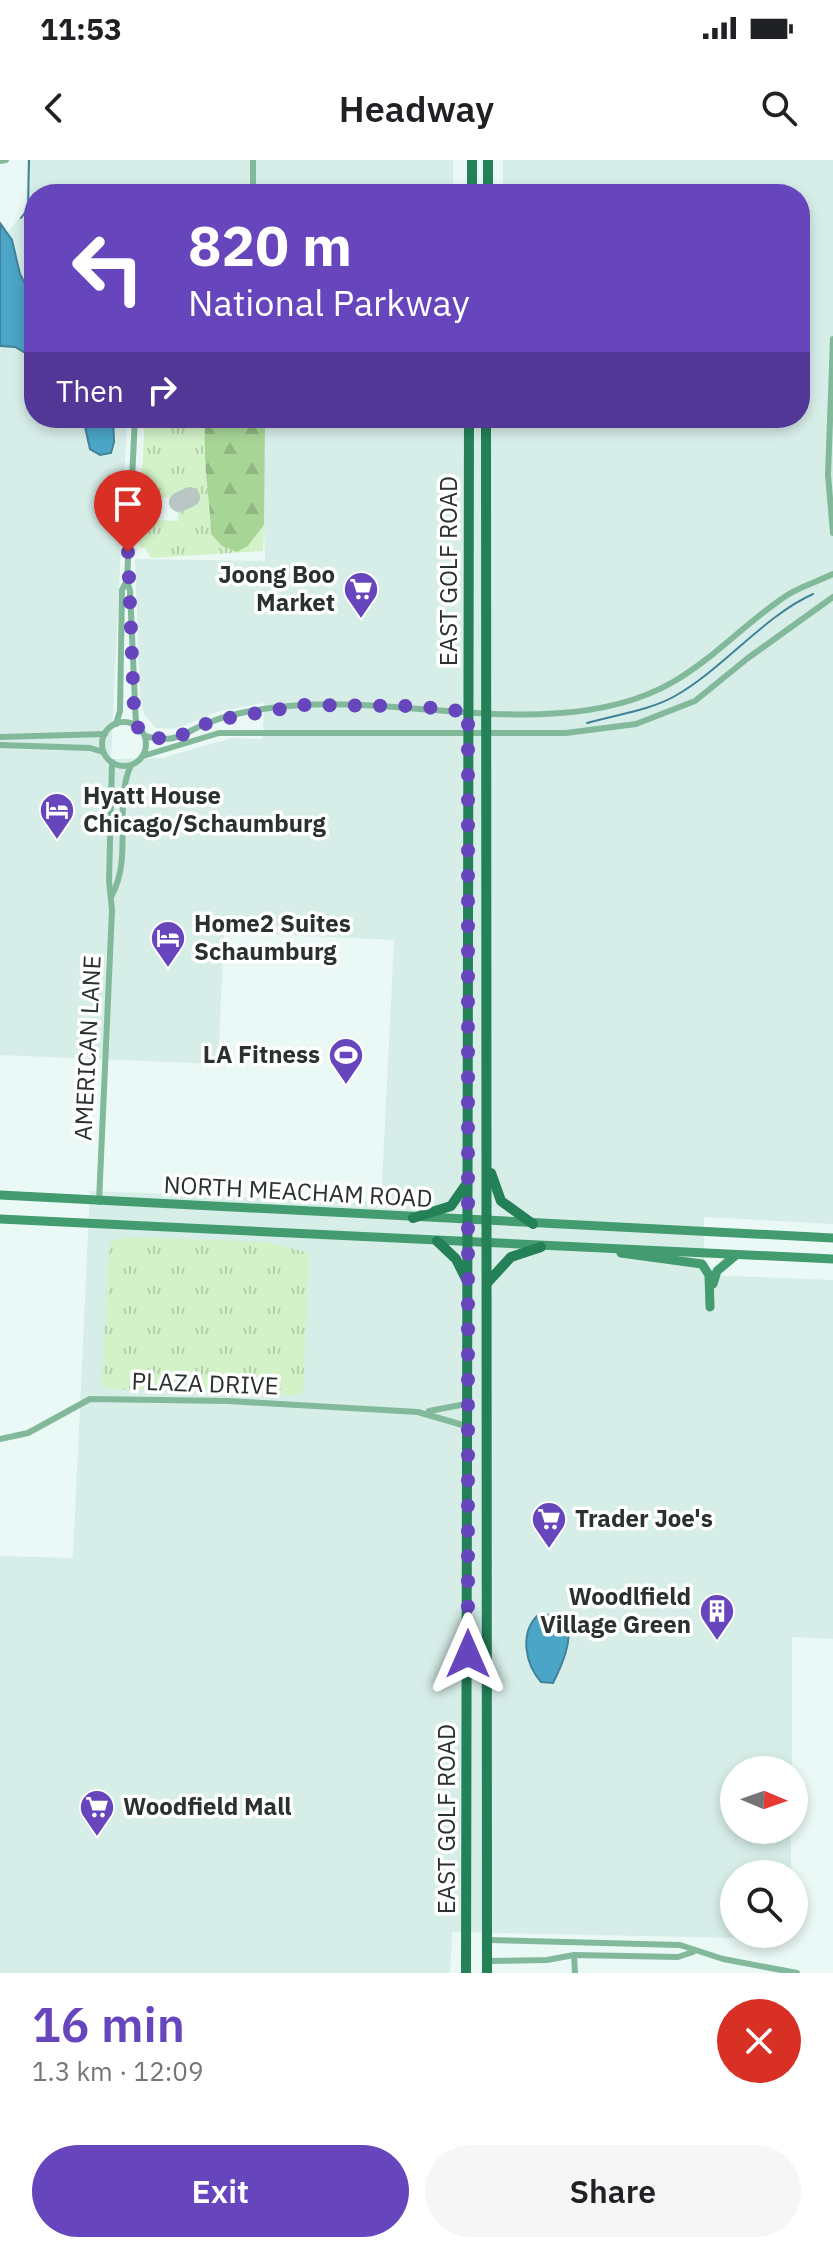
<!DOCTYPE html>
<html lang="en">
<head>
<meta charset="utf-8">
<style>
	body { margin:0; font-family:"IBM Plex Sans",sans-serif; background:#f6f6f6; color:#202124; height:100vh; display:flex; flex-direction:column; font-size:30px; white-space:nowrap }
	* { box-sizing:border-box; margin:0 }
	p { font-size:26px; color:#757577 }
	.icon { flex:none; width:44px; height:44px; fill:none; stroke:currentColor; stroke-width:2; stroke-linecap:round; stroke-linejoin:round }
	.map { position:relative; height:1813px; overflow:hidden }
	.drawer { display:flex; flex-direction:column; background:#fff; flex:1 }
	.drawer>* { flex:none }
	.banner { position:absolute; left:24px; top:24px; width:786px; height:244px; border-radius:32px; box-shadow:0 4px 12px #0003; background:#6745bd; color:#fff; overflow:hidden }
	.needle { width:52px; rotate:92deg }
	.buttons { position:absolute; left:720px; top:1596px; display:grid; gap:16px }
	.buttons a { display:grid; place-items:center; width:88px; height:88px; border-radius:50%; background:#fff; box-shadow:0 4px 12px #0003; font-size:40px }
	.pin { position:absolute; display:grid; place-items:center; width:68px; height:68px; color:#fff; margin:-82px -34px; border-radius:50% 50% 50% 0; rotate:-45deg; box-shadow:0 0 8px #0007 }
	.pin .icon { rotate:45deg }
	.me { position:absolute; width:88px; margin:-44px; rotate:0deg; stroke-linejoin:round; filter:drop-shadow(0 0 6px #0008) }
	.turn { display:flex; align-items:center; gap:28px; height:168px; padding:0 32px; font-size:36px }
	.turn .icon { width:104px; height:104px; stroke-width:2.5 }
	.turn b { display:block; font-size:56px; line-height:68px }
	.then { display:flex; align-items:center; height:76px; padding:0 32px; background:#0003; gap:16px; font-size:30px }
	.round { display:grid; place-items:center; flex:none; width:84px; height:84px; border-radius:42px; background:#f6f6f6 }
	.head { display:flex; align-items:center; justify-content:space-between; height:136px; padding:0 32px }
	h1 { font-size:48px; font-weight:600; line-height:60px; color:#6745bd }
	.button { display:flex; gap:16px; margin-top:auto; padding:16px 32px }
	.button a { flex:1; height:92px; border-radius:48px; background:#6745bd; color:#fff; font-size:32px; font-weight:600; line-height:92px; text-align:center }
	.button a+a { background:#f6f6f6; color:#202124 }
	.status { display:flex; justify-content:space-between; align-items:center; height:56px; padding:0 40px; background:#fff; direction:ltr }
	.status svg { height:22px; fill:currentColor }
	header { display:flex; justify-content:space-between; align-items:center; height:104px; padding:0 32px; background:#fff; font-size:36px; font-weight:600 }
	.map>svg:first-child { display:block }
</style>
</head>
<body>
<div class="status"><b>11:53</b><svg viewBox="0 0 49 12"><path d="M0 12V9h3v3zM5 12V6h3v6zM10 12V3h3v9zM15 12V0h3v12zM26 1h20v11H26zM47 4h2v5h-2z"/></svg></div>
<header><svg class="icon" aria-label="back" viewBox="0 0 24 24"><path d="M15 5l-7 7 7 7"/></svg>Headway<svg class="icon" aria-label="search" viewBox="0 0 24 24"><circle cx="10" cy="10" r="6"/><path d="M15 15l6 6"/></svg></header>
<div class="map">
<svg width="833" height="1813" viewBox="0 0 833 1813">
	<defs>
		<pattern id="grass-tufts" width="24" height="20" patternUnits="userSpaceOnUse" patternTransform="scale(2)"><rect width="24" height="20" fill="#d3f2c8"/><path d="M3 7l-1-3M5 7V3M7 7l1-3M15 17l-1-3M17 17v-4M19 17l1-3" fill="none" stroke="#b5d0ac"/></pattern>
		<pattern id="forest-firs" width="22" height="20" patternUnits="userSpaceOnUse" patternTransform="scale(2)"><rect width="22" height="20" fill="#a7d596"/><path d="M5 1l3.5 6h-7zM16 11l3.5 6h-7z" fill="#90b782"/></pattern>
	</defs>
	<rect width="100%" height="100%" fill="#eaf9f6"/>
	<g fill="#d6ede8">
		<path d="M27,0H453V34H34V141L20,114L8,72L26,49Z"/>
		<path d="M503,0H833V1064L704,1057V1115L833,1120V1479L792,1477V1610H734V1670H791V1714H734V1774H791V1779L452,1772L450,1813H0V1396L73,1398L90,1031L381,1042L394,780L224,772L218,904L0,895V186L15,187L34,198V258H83L89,285L95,293H111L114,282L113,258H127L111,599L162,598L232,578L263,579L264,543L220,551L174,569L156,568L145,556L140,540L135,399L265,401L261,258H800V34H503Z"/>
	</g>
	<g fill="url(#grass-tufts)">
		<path d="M145,258H206C198,319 217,338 249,386L264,365L263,391L151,398L146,389L139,387V364H152L151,351H155V360L178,361L179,343L190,338L194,341V333L179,341V338L156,337L155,348H151L141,334Z"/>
		<path d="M128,1077L266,1082L309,1093L303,1233L292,1236L232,1231L105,1229L102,1224L109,1087L111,1081Z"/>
	</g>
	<path fill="url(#forest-firs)" d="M206,258H265L264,365L248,386L237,392L222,386L211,374C210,335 201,296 206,258Z"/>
	<g fill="#4ba5c7" stroke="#418299" stroke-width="2">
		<path d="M0,63L12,80L20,114L34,141V198L15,187L0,186Z"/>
		<path d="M83,258H113L114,282L111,293L100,295L90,289Z"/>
		<path d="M556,1454L567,1461C573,1481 562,1505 553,1523L541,1522C526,1505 519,1475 537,1456Z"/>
	</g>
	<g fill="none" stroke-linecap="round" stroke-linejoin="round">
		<g stroke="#418299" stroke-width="2">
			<path d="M21,58L28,49L29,0"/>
			<path d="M587,563C615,555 651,550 675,536C724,508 764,456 813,434"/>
		</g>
		<path stroke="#bac6c4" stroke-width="20" d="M179,342L190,337"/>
		<g stroke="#83b99b" stroke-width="6">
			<path d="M0,1L6,0"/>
			<path d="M253,34V0"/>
			<path d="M833,179L828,315L833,373"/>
			<path d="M135,258L127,420L130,431L136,565"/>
			<circle cx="124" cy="584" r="22"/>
			<path d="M116,564L120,551L122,430L127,420"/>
			<path d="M145,576C180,585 183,571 213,561C239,551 274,547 302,545C418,538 567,583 673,522C715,498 748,460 789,434C802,426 819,421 833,414"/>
			<path d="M0,577L105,574"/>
			<path d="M0,585L90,588L103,592"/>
			<path d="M143,596L219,573H566L636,564L695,541L748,498L833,437"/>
			<path d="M112,735C133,697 113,644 131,605"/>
			<path d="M99,1042L112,750L109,721L112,602"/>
			<path d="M429,1251L466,1244"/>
			<path d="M0,1279L28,1273L90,1239L228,1241L418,1252L466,1266"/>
			<path d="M488,1780L680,1785L723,1799L797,1813"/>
			<path d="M574,1795L575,1813"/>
			<path d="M488,1801L547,1800L574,1795L678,1797L693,1792"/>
		</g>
		<g stroke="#439b70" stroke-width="9">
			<path d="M0,1035L833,1078"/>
			<path d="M0,1059L833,1099"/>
			<path d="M621,1093L702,1104L709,1115L710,1147"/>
			<path d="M713,1124L717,1111L736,1095"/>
		</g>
		<g stroke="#238057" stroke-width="10">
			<path d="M472,34V0"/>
			<path d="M488,34V0"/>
			<path d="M486,258L487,1813"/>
			<path d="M491,1013L501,1041L533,1064"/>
			<path d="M413,1058L451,1046L467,1023"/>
			<path d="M437,1081L456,1099L465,1117"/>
			<path d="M487,1123L511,1097L541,1087"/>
			<path d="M466,1813L469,258"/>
		</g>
	</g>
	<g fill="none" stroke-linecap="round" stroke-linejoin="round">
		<path stroke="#6745bd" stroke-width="14" stroke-dasharray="0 25.2" d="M128,392L134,549L136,565L145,576L171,580L212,561L304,545L416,546L468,552V1494"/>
	</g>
	<defs>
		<g id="supermarket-pin" transform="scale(1.8)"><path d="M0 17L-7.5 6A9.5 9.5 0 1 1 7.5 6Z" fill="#6745bd" stroke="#fff"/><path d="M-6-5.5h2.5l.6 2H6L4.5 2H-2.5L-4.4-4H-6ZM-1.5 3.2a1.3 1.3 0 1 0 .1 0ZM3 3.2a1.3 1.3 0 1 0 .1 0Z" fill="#fff"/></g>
		<g id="hotel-pin" transform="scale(1.8)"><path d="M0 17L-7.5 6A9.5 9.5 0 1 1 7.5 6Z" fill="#6745bd" stroke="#fff"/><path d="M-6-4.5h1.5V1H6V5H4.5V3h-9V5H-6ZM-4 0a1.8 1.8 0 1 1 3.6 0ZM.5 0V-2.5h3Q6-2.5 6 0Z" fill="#fff"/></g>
		<g id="stadium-pin" transform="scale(1.8)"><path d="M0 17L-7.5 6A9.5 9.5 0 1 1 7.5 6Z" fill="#6745bd" stroke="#fff"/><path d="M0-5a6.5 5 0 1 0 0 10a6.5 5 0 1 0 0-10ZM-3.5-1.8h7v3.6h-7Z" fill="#fff"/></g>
		<g id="building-pin" transform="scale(1.8)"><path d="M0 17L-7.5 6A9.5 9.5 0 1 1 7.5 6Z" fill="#6745bd" stroke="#fff"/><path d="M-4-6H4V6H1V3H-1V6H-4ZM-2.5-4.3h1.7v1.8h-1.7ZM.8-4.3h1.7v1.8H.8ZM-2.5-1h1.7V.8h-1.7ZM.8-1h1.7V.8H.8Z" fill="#fff"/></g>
	</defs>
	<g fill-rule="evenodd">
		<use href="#supermarket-pin" x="361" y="429"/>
		<use href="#hotel-pin" x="57" y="650"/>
		<use href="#hotel-pin" x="168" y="778"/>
		<use href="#stadium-pin" x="346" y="895"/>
		<use href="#supermarket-pin" x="549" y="1359"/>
		<use href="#building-pin" x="717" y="1451"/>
		<use href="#supermarket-pin" x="97" y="1647"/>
	</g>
	<g text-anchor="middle" stroke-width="7" stroke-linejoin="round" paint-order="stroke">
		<g font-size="24" fill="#2b312f" stroke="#fff">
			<text transform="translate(449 411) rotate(-90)" y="8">EAST GOLF ROAD</text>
			<text transform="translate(88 888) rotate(-87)" y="8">AMERICAN LANE</text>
			<text transform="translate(298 1032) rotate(3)" y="8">NORTH MEACHAM ROAD</text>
			<text transform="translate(205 1224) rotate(2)" y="8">PLAZA DRIVE</text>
			<text transform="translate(447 1659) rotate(-90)" y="8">EAST GOLF ROAD</text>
		</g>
		<g font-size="24" font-weight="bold" fill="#2b312f" stroke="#fff" text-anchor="start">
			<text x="335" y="423" text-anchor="end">Joong Boo<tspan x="335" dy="28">Market</tspan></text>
			<text x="83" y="644">Hyatt House<tspan x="83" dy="28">Chicago/Schaumburg</tspan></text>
			<text x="194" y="772">Home2 Suites<tspan x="194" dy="28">Schaumburg</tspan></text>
			<text x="320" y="903" text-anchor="end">LA Fitness</text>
			<text x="575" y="1367">Trader Joe's</text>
			<text x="691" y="1445" text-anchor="end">Woodlfield<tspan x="691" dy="28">Village Green</tspan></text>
			<text x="123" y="1655">Woodfield Mall</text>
		</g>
	</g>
</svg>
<div class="buttons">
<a><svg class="needle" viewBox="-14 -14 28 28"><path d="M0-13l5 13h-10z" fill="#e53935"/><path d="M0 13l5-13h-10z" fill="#757577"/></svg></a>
<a><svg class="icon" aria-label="search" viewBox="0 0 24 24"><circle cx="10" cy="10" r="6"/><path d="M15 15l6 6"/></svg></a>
</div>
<div class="pin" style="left:128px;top:392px;background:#d93025"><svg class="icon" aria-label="arrive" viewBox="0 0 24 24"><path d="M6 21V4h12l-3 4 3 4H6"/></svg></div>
<svg class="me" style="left:468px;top:1494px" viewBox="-20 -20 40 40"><path d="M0-17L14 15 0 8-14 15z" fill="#6745bd" stroke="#fff" stroke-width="4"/></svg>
<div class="banner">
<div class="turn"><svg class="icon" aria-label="left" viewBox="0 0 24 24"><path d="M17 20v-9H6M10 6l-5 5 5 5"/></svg><div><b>820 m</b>National Parkway</div></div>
<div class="then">Then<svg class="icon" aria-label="right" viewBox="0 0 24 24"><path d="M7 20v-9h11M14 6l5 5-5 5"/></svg></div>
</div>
</div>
<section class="drawer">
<div class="head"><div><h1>16 min</h1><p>1.3 km · 12:09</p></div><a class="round" style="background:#d93025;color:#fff"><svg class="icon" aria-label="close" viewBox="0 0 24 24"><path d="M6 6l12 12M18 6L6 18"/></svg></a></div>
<div class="button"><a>Exit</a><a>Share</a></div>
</section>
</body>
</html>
